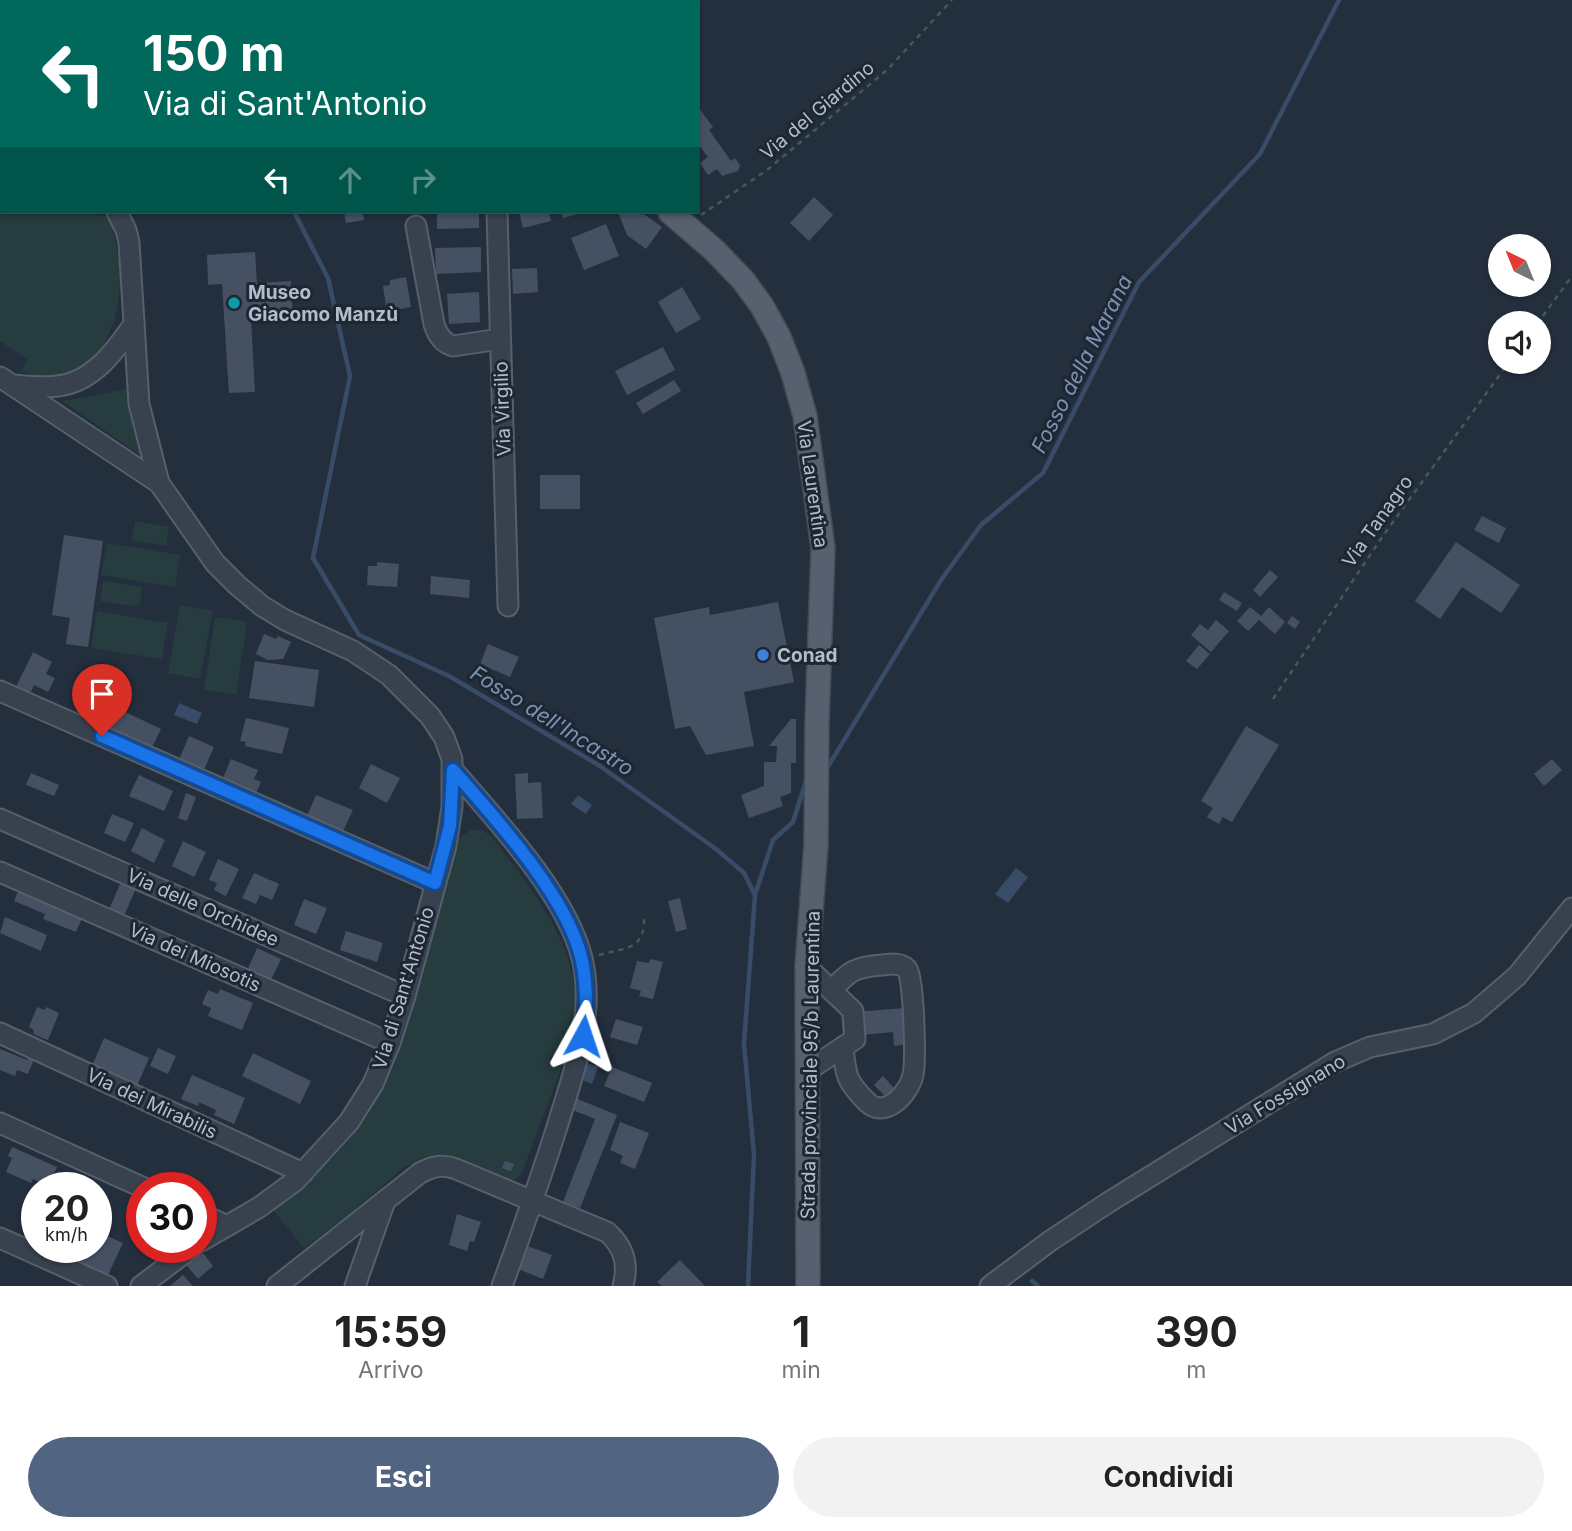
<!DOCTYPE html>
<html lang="it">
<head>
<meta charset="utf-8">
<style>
	body { margin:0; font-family:Inter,sans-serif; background:#f2f2f2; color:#222; height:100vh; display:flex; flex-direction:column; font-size:26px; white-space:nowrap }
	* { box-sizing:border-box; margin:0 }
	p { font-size:23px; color:#767676 }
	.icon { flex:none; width:38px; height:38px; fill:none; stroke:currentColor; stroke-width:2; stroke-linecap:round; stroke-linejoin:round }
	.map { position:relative; height:1286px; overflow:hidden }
	.panel { display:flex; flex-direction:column; background:#fff; flex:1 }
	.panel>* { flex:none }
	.guide { position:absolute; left:0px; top:0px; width:700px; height:214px; box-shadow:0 2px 5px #0004; background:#00695c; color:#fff; overflow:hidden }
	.needle { width:46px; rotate:317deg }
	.tools { position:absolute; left:1488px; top:234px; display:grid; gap:14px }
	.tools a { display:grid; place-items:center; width:63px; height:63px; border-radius:50%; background:#fff; box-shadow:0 2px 5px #0004; font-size:35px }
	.speed { position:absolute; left:21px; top:1172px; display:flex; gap:14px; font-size:35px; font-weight:700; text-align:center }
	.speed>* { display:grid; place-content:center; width:91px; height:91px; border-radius:50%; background:#fff; box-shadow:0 2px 5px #0004; line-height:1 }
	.speed small { font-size:18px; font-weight:400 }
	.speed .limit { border:10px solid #d22; background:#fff; color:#111 }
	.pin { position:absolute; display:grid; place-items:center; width:60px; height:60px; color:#fff; margin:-72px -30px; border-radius:50% 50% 50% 0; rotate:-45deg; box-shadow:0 0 7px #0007 }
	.pin .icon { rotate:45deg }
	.me { position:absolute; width:77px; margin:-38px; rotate:5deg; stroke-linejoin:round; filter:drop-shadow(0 0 5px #0008) }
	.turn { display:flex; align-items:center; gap:24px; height:147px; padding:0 28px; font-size:32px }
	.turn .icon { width:91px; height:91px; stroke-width:2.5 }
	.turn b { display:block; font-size:49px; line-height:60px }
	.lanes { display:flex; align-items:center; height:66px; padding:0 28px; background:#0003; justify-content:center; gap:35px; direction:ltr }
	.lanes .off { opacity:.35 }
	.eta { display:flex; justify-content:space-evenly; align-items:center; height:119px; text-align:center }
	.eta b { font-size:42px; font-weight:700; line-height:49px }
	.primary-button { display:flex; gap:14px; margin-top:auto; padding:14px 28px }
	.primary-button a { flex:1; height:80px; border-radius:42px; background:#516482; color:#fff; font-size:28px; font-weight:700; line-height:80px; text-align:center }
	.primary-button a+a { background:#f2f2f2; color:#222 }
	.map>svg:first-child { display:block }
</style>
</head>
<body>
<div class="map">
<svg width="1572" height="1286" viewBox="0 0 1572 1286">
	<rect width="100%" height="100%" fill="#242f3e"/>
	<g fill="#263c3f">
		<path d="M0,199L2,212H88L106,216C139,277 114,407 21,371L28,360L0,341Z"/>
		<path d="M128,389C130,413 133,442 149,461L62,401Z"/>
		<path d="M135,521L169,527L166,546L132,540Z"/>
		<path d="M107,543L180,555L175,587L101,575Z"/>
		<path d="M103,581L142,587L139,607L100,601Z"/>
		<path d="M180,605L213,611L200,679L168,673Z"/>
		<path d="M97,611L168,623L162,659L91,648Z"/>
		<path d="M215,617L247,622L236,695L204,690Z"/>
		<path d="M471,830H482L491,836C531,887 585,953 575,1023C572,1042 564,1061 557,1079C545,1111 533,1143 521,1175L511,1182L440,1157H425L403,1168L345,1218L304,1248L272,1209C326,1172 370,1125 395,1063L454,845L460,837Z"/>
	</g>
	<g fill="#394c67">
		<path d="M179,703L202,713L197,724L174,715Z"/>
		<path d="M578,795L592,805L586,814L571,804Z"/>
		<path d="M1016,868L1028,877L1008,903L995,894Z"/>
		<path d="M586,1063L598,1067L592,1084L580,1079Z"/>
	</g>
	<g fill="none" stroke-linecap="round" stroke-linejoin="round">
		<g stroke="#394c67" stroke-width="4.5">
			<path d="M280,0V2"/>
			<path d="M0,126L2,127"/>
			<path d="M294,212L328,278L350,376L313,558L359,635L449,676L600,766L716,849L744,873L755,895L744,1044L754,1155L748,1286"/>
			<path d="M826,770L941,580L981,525L1043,473L1139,282L1260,154L1339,0"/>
			<path d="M755,895L773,840L793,822L806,781"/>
			<path d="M1032,1281L1038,1286"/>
		</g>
	</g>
	<g fill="#455162">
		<path d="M698,107L713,127L709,130L731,161L735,158L740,165L738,171L722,176L717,169L708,175L700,163L708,157L698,144Z"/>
		<path d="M814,197L833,215L809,241L790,223Z"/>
		<path d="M344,212H363L364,220L346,223Z"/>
		<path d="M437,212H479V228L437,229Z"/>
		<path d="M519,212H549L551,221L523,228Z"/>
		<path d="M561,212H582V213L563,218Z"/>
		<path d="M618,212H641L662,227L646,249L627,235Z"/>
		<path d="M606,224L619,256L584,270L571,238Z"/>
		<path d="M481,247V272L436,274L435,248Z"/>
		<path d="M255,252L257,283L291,281L293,316L251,319L255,392L229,393L222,284L208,285L207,255Z"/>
		<path d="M537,268L538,292L513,294L512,269Z"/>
		<path d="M406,277L411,307L395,310L394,304L386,306L383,286L390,285V280Z"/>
		<path d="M682,287L701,319L676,333L658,302Z"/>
		<path d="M479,292L480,322L449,324L447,294Z"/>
		<path d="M663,347L675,370L627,395L615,371Z"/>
		<path d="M674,380L681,391L643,414L636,403Z"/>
		<rect x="540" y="475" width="40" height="34"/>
		<path d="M1482,516L1506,528L1499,543L1474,530Z"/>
		<path d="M64,535L103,541L88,647L66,644L70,618L52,615Z"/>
		<path d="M1456,542L1520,585L1501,613L1462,587L1440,619L1415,601Z"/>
		<path d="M377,562L399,564L397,587L367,585L368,566H377Z"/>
		<path d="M1270,570L1278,577L1260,597L1253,590Z"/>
		<path d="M431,576L470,580L469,598L430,594Z"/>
		<path d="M1224,592L1242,603L1237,611L1219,600Z"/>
		<path d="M778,602L794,682L744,692L754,746L706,755L690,726L675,729L654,618L709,607L710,615Z"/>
		<path d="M1250,607L1261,616L1269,607L1285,622L1275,634L1259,620L1248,631L1237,621Z"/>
		<path d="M1292,616L1300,622L1295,629L1287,623Z"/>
		<path d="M1216,620L1229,631L1211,652L1191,635L1200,624L1208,630Z"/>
		<path d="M264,634L276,639L278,636L291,642L283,659L268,660L256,654Z"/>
		<path d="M488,644L519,657L510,677L480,664Z"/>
		<path d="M1199,645L1210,654L1197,669L1186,661Z"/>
		<path d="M33,652L52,662L46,674L55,678L48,692L34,685L30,694L16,687Z"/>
		<path d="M255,661L319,670L314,707L249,698Z"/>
		<path d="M104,702L161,729L150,751L103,728L106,722L97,718Z"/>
		<path d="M246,718L289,728L282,754L245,746L246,742L240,741Z"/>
		<path d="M791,719H796V763H791V793L780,797L783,806L749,818L741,795L764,786V762H776L777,746H769Z"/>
		<path d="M1246,726L1279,745L1232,822L1223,817L1219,824L1207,817L1213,808L1201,801Z"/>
		<path d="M189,736L214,747L203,772L179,760Z"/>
		<path d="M231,759L258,770L254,779L261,782L255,796L235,788L237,784L223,778Z"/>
		<path d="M1552,759L1562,770L1544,786L1534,774Z"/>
		<path d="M371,764L400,778L387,803L359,788Z"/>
		<path d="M31,773L59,785L54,796L26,785Z"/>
		<path d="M528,773V783L541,782L543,818L517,819L515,774Z"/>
		<path d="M139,775L173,791L164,811L129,796Z"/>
		<path d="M186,793L196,797L187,821L178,818Z"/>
		<path d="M316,795L353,810L343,831L307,816Z"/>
		<path d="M112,814L134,823L125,842L104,833Z"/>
		<path d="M142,828L165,840L154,863L131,851Z"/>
		<path d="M183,841L206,852L194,877L172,866Z"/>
		<path d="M218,859L239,869L226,896L214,890L217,883L209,880Z"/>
		<path d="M254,873L279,884L272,900L260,895L256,904L242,898Z"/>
		<path d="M121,882L136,888L122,921L107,914Z"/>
		<path d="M19,889L83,916L76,932L43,919L45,914L14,901Z"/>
		<path d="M680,898L687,929L676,932L668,901Z"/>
		<path d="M304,899L327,908L316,934L294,925Z"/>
		<path d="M5,917L47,935L41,951L0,933Z"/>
		<path d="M346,931L383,943L377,962L340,950Z"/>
		<path d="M257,948L281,959L270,982L247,971Z"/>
		<path d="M650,959L663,962L653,999L639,996L641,991L630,988L637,961L649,963Z"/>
		<path d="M220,989L253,1003L242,1030L208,1016L211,1008L202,1004L208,990L218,994Z"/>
		<path d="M37,1007L45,1010L46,1007L59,1013L48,1040L33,1034L34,1030L29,1027Z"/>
		<path d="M906,1008L908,1044L894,1046L893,1032L843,1037L841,1013Z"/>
		<path d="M616,1019L643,1027L637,1045L610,1037Z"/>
		<path d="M104,1038L149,1058L137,1086L92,1066Z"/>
		<path d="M158,1048L176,1056L168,1074L150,1066Z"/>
		<path d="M0,1049L27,1060L28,1057L34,1059L28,1074L17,1070L15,1076L0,1070Z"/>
		<path d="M253,1053L311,1081L300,1104L242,1076Z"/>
		<path d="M612,1067L652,1083L644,1102L604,1086Z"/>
		<path d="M192,1075L245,1098L234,1124L214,1115L216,1110L199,1102L198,1106L181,1099Z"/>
		<path d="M883,1076L897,1091L888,1099L874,1085Z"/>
		<path d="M575,1098L617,1115L580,1208L563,1202L595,1119L570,1109Z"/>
		<path d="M620,1122L649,1133L635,1169L620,1163L623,1156L610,1150Z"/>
		<path d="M12,1147L57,1167L48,1186L33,1179L31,1183L6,1172L12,1158L8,1156Z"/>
		<path d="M505,1161L514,1164L511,1171L502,1168Z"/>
		<path d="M457,1214L481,1222L474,1242L470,1241L467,1251L449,1245Z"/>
		<path d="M96,1231L123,1243L108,1275L73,1259L76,1250L70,1248H96Z"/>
		<path d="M527,1246L552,1255L543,1279L518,1269Z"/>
		<path d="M199,1248L213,1266L198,1279L183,1261Z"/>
		<path d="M680,1260L705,1286H662L657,1282Z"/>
		<path d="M183,1275L193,1286H170Z"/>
	</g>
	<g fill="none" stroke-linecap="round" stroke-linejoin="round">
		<g stroke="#565f6c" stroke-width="23">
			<g id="minor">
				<path d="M456,2L457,0"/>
				<path d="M571,2L572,0"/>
				<path d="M117,212L126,230L129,242L139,404L159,483"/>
				<path d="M497,212L508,606"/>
				<path d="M416,226L434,324C437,334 443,343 453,346L500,339"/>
				<path d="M0,377L159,483L215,563L237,585L262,606L285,620L353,651L389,675L430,716L444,737L452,759V807L446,846L405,996L390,1043L373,1084L349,1122L295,1181L258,1208L201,1241"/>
				<path d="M13,385C28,386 43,388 58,386C93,382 115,351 134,324"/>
				<path d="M0,691L435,883"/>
				<path d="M453,770C496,820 566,894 582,958C596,1017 573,1074 556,1130C539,1183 521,1234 502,1286"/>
				<path d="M0,819L405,996"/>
				<path d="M0,872L390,1043"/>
				<path d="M807,967L853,1011L855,1039L807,1071"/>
				<path d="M832,990C849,971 855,967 882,965C890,964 900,962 907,969C914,977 916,1062 913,1075C909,1093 886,1119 868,1103C846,1081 846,1077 843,1047"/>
				<path d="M0,1033L303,1173"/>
				<path d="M0,1123L144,1188"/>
				<path d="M201,1214L227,1226"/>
				<path d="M0,1238L107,1286"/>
				<path d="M141,1286L191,1248"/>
				<path d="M277,1286L420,1173C433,1166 443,1164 456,1169L607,1232C624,1247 629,1264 623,1286"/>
				<path d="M355,1286L385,1201"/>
				<path d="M990,1286L1050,1241L1109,1202L1335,1062L1370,1047L1433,1034L1474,1013L1517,976L1572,908"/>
			</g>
		</g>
		<g stroke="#414a57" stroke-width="26">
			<g id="major">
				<path d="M0,185H2"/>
				<path d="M670,212L714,250L743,280L762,306L779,337L793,373L805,416L823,548L817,722L816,844L807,967L808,1286"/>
			</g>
		</g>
		<g stroke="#44595c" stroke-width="2.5" stroke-dasharray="5 5" stroke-linecap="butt">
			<path d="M509,0L510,2"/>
			<path d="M493,2L494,0"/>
			<path d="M701,215L767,170L887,70L952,0"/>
			<path d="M1537,324L1572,276"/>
			<path d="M1273,699L1385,533L1509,362"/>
			<path d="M599,955C628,947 646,950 644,914"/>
		</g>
		<use href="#minor" stroke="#38414e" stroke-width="19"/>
		<use href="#major" stroke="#56606e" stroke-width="23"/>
	</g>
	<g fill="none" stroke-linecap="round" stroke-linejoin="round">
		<g stroke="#114b97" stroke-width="18">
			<path id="route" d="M102,736L435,883L450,826L453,770C495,818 569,898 582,961C587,986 587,1011 583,1036"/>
		</g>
		<use href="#route" stroke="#1a73e8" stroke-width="12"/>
	</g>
	<circle fill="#0f9aa8" stroke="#1d2633" stroke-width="2.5" cx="234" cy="303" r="7"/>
	<circle fill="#3f7fe0" stroke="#1d2633" stroke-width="2.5" cx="763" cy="655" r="7"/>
	<g text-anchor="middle" stroke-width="6" stroke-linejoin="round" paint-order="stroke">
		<g font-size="19" fill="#b4bcc9" stroke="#1d2633">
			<text transform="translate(817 110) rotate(-40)" y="7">Via del Giardino</text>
			<text transform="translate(502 409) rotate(-92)" y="7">Via Virgilio</text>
			<text transform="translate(813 484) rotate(82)" y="7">Via Laurentina</text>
			<text transform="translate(1377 521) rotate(-55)" y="7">Via Tanagro</text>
			<text transform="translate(203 907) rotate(24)" y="7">Via delle Orchidee</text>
			<text transform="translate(195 957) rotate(24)" y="7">Via dei Miosotis</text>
			<text transform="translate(403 988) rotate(-73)" y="7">Via di Sant'Antonio</text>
			<text transform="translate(810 1065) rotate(-89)" y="7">Strada provinciale 95/b Laurentina</text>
			<text transform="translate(1285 1094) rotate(-31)" y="7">Via Fossignano</text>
			<text transform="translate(152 1103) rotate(25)" y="7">Via dei Mirabilis</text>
		</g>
		<g font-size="19" font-weight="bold" fill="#b4bcc9" stroke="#1d2633" text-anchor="start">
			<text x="248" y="299">Museo<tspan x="248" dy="22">Giacomo Manzù</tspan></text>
			<text x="777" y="662">Conad</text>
		</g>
		<g font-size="21" font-style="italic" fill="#7c92b1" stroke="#1d2633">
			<text transform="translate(1082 364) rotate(-63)" y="7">Fosso della Marana</text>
			<text transform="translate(552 721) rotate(32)" y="7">Fosso dell'Incastro</text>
		</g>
	</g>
</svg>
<div class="tools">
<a><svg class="needle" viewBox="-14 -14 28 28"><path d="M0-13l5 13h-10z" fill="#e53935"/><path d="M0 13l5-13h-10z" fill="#767676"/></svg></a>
<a><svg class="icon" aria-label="sound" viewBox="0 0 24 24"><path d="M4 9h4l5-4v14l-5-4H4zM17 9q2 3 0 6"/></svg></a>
</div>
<div class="speed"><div>20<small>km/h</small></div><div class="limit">30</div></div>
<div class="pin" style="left:102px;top:736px;background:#d93025"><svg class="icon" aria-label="arrive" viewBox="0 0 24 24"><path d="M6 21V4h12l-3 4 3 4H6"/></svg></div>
<svg class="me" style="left:583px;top:1036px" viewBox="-20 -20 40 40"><path d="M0-17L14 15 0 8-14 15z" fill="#1a73e8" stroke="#fff" stroke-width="4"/></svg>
<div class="guide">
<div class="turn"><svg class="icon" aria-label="left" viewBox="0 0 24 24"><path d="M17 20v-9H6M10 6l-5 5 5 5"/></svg><div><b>150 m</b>Via di Sant'Antonio</div></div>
<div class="lanes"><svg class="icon" aria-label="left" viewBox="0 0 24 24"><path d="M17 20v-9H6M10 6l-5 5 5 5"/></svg><svg class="icon off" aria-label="ahead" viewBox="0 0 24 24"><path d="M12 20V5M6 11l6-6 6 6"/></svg><svg class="icon off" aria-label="right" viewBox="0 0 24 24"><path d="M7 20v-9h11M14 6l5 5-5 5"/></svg></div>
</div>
</div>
<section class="panel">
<div class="eta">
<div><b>15:59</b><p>Arrivo</p></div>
<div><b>1</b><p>min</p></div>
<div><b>390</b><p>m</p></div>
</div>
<div class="primary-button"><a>Esci</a><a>Condividi</a></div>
</section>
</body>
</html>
